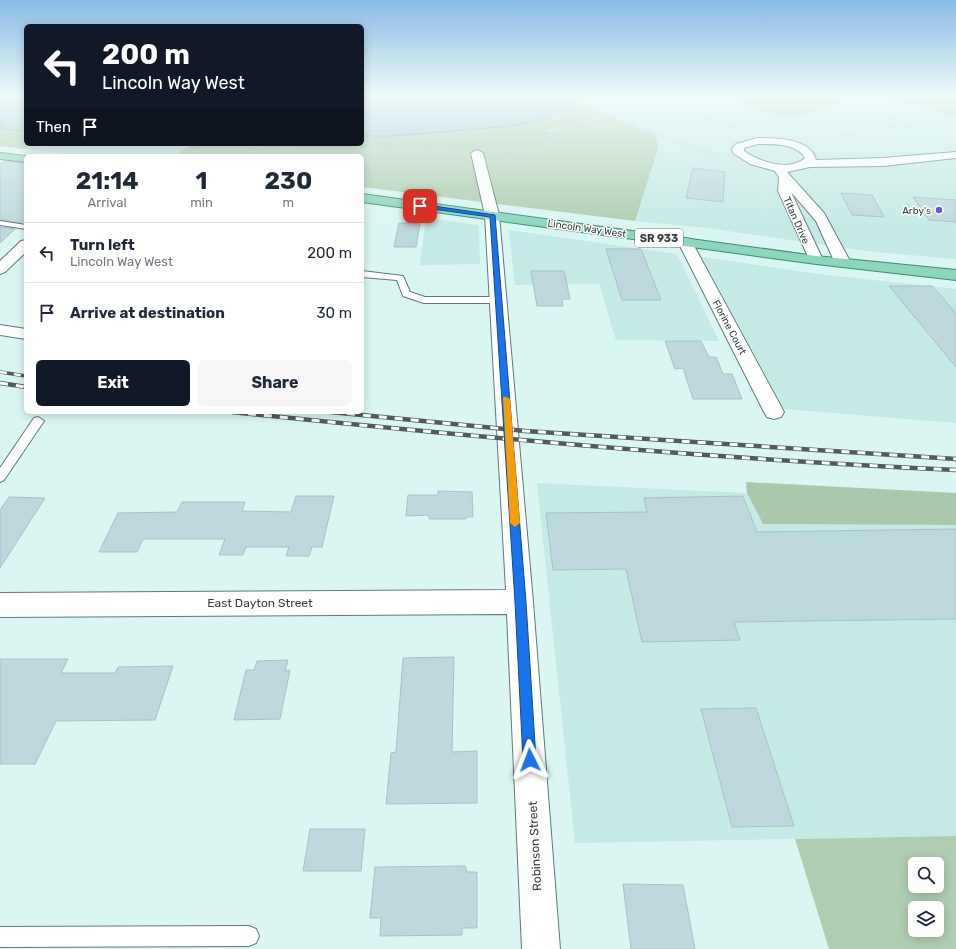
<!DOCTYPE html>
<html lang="en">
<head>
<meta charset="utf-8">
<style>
	body { margin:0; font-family:Rubik,sans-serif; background:#f6f6f7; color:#1f2937; height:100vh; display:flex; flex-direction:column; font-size:15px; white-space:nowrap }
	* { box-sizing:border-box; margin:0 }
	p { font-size:13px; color:#747a83 }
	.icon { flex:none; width:22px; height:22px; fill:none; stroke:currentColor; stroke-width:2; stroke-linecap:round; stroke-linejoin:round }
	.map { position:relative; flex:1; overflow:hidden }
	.drawer { position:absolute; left:24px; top:154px; width:340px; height:260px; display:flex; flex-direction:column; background:#fff; border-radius:6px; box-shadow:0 2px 10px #0003 }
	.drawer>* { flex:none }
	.top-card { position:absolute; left:24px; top:24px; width:340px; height:122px; border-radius:6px; box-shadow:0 2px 10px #0003; background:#111827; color:#fff; overflow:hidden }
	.fabs { position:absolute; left:908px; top:857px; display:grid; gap:8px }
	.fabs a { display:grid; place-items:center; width:36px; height:36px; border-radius:6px; background:#fff; box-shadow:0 2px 10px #0003; font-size:20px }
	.pin { position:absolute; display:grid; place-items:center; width:34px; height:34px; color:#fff; margin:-17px; border-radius:8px; box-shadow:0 2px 6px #0006 }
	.me { position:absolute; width:44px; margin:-22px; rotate:357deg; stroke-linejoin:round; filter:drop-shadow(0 0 3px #0008) }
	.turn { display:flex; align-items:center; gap:14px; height:84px; padding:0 12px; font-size:18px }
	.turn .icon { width:52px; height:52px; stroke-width:2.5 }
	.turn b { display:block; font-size:28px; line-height:34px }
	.then { display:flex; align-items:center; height:38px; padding:0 12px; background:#0003; gap:8px; font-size:15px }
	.eta { display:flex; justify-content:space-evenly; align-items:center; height:68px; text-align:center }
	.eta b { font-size:24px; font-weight:700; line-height:28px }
	.cta { display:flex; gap:8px; margin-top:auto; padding:8px 12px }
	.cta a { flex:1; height:46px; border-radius:6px; background:#111827; color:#fff; font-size:16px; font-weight:700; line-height:46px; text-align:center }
	.cta a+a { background:#f6f6f7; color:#1f2937 }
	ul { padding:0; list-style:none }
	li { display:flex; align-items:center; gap:12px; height:60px; padding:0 12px; border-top:1px solid #e0e1e3 }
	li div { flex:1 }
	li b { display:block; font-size:15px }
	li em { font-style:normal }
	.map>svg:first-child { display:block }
</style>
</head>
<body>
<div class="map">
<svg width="956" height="949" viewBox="0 0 956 949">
	<rect width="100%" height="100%" fill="#d9f6f2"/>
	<g fill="#c4eae5">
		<path d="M590,95H956V259L874,252L707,228L635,221L658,149L656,135L576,103Z"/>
		<path d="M33,144H191L173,156H87L24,149Z"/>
		<path d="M426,218L479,225L480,264L420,265Z"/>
		<path d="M509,230L677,254L719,341L616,340L599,284L515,285Z"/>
		<path d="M702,257L818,274L956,289V423L784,409Z"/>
		<path d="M537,483L747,493L763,524L956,525V836L575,843Z"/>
	</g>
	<g fill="#afcdb0" fill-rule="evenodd">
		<path d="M755,95C777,95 821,89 837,104C832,110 824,110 817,112C795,116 777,118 755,110C750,108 745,107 742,102L743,98Z"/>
		<path d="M880,95H956V117Z"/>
		<path d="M607,115L656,135L658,149L635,221L362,187V156H173L183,150L321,148L458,152L546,146L551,140L546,132Z"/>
		<path d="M956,836V949H829L795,839ZM915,864H937V886H915ZM915,908H937V930H915Z"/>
	</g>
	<g fill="#aac9ac">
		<path d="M576,103L607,115L546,131L552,140L546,146L458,152L321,148L183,150L191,144H362V136C393,136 423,133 453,131C496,127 539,126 576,103Z"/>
		<path d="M0,129L26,131V144H33L24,149L0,146Z"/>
		<path d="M746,482L956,493V525L763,524L747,493Z"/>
	</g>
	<g fill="#9ac4d8" stroke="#7b9caa">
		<path d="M0,95H26V131L0,129Z"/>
		<path d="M362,95H590L546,118L512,126L392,136H362Z"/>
	</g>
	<g fill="#bdd9dd" stroke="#a6c2c6">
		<path d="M6,161L26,163V219L22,223L0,220V164Z"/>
		<path d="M693,168L725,172L723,202L686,198Z"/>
		<path d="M841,193L872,195L884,217L852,215Z"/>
		<path d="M913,197L956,200V222L929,220Z"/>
		<path d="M399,223H420L416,247H394Z"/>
		<path d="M0,227L15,229L0,243Z"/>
		<path d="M606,249H641L661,300H622Z"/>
		<path d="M531,271H564L570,299H562L563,306H537Z"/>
		<path d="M889,286H932L956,313V367Z"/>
		<path d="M665,341H701L709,357H716L723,374H732L742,399H693L683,368L675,369Z"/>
		<path d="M438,491L472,492L473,517H466V519H429V515L406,516L408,495H438Z"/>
		<path d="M296,496H334L322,547H312L309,556H286L289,547H246L243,555H219L225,539H143L137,552H99L118,513L177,512L182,502H245L242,511L291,512Z"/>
		<path d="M743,496L757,532L956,529V619L734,622L740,640L642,642L626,569L553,570L546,513L647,512L644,498Z"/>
		<path d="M9,497L45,498L0,568V510Z"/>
		<path d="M454,657L452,752L477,751V803L386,804L391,753L396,752L403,658Z"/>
		<path d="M0,659H68L61,673H115L118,667L173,666L155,720L56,721L35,764H0Z"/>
		<path d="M288,660L285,671L290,670L280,719L234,720L246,670H254L257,661Z"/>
		<path d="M756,708L794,826L732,827L701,709Z"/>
		<path d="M310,829H365L361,871H303Z"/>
		<path d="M465,866L467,872H477V928H462V935L380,936L381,918H370L375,867Z"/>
		<path d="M623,884L683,885L695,949H631Z"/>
	</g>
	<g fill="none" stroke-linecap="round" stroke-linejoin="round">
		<g stroke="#5f7976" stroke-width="2">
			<g id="lane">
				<path d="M0,221L26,225V229L0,225Z"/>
				<path d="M362,271L403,276L410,292L425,297H499L503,300L499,303H424L403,296L397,280L362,277Z"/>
				<path d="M38,417L44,421L4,480L0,482V468L34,418Z"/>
				<path d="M249,926L256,929L259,936L256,943L249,946L0,947V927Z"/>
			</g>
		</g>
		<g stroke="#5f7976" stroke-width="2">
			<g id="street">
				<path d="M757,138C775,138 811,138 816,160L883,158L956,152V158L883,166L810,167L787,172L824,213L851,263L848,266H838L835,263L816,221L791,192L823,260L821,263H811L778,191L779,177L775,171L750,164L733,153L732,149L736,144ZM758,144C772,144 797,143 805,158C789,172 760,162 744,151V148Z"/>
				<path d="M477,150L483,153L499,215L533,602L560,949H522L507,614L0,617V593L506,590L485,215L471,153Z"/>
				<path d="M685,238L690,239L692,242L784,412L781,417L774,419L767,417L764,412L678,242L680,239Z"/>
				<path d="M26,240V252L5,272L0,274V261L21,241Z"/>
				<path d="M0,325L26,329V339L0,335Z"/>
			</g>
		</g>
		<g stroke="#3a8f73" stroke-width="2">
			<g id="primary">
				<path d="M0,153L26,156H28H26V162L0,159Z"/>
				<path d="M362,194L816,256L956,270V280L816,264L362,202Z"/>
			</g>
		</g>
		<g stroke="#a1b7b4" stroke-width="1" stroke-dasharray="1 1.5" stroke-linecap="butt">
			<path d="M606,95L600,103C634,128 678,143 718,156"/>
			<path d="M656,95L673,104L737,129"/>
			<path d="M709,95L741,106"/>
			<path d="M749,95L738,98V103C743,108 748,109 754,111C785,122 808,114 839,107V104L819,95"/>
			<path d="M876,95L926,111L956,117"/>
			<path d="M721,99L740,97"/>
			<path d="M838,102L892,118L909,125"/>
			<path d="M839,107L855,108"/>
			<path d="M768,116L776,122"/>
			<path d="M774,124L787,119"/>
			<path d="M820,139L922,123L947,116"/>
		</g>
		<use href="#lane" fill="#fff" fill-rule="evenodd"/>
		<use href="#street" fill="#fff" fill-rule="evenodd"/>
		<use href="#primary" fill="#8bd6bc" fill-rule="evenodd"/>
		<g stroke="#4e5c5a" stroke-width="3.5">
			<path id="rail-far1" d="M0,372L26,376"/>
		</g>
		<g stroke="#4e5c5a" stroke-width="4.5">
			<g id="rail">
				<path d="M0,383L26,387"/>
				<path d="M232,412C473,437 714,459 956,470"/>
				<path d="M331,412L525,431L956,459"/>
			</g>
		</g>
		<use href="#rail-far1" stroke="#fff" stroke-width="2.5" stroke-dasharray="7" stroke-linecap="butt"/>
		<use href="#rail" stroke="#fff" stroke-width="3" stroke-dasharray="8" stroke-linecap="butt"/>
	</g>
	<linearGradient id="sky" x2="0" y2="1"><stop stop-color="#89bae2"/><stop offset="0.42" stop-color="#eefbf9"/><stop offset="1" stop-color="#eefbf9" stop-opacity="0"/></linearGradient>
	<rect width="956" height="228" fill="url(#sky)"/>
	<path fill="#1a73e8" stroke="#114b97" d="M420,204L495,215L526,602L536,760L534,764L530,766L525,764L523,760L515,602L490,217L418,207Z"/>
	<path fill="#f59e0b" d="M503,397H506L510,399L520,523L515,527L510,523Z"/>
	<circle fill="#7054cd" stroke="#fff" stroke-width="1.5" cx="939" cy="210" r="4"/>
	<g text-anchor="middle" stroke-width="3" stroke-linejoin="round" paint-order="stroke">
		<g font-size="10" fill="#343f3e" stroke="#fff" text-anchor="end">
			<text x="931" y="214">Arby's</text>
		</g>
		<g font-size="10" fill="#343f3e" stroke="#fff">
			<text transform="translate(797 220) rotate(66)" y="4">Titan Drive</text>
			<text transform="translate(587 228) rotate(8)" y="4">Lincoln Way West</text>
			<text transform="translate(730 327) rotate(62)" y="4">Florine Court</text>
		</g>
		<rect fill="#fff" stroke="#717978" stroke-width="1" x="635" y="229" width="48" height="18" rx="3"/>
		<g font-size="11" font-weight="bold" fill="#343f3e">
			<text x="659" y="242">SR 933</text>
		</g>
		<g font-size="12" fill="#343f3e" stroke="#fff">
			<text x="260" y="607">East Dayton Street</text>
			<text transform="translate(535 846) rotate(-93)" y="4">Robinson Street</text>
		</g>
	</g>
</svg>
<div class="fabs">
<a><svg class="icon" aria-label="search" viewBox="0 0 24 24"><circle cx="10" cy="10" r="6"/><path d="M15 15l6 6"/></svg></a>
<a><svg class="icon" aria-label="layers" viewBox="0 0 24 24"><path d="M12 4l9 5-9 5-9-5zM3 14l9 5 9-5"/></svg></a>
</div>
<div class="pin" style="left:420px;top:206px;background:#d93025"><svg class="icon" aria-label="arrive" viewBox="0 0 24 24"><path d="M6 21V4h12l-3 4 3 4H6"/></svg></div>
<svg class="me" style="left:530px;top:760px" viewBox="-20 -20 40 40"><path d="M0-17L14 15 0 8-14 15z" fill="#1a73e8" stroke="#fff" stroke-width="4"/></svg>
<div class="top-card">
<div class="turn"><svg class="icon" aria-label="left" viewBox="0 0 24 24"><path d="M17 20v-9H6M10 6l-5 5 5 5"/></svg><div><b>200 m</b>Lincoln Way West</div></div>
<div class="then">Then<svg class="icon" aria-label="arrive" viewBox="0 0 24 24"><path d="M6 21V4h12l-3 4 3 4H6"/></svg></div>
</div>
<section class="drawer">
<div class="eta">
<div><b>21:14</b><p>Arrival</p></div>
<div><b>1</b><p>min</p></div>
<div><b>230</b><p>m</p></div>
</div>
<ul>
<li><svg class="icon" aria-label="left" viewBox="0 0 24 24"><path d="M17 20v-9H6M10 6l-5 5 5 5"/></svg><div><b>Turn left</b><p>Lincoln Way West</p></div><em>200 m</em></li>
<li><svg class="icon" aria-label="arrive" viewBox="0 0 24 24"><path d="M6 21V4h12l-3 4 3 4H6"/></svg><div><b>Arrive at destination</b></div><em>30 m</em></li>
</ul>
<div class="cta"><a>Exit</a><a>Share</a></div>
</section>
</div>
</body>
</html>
